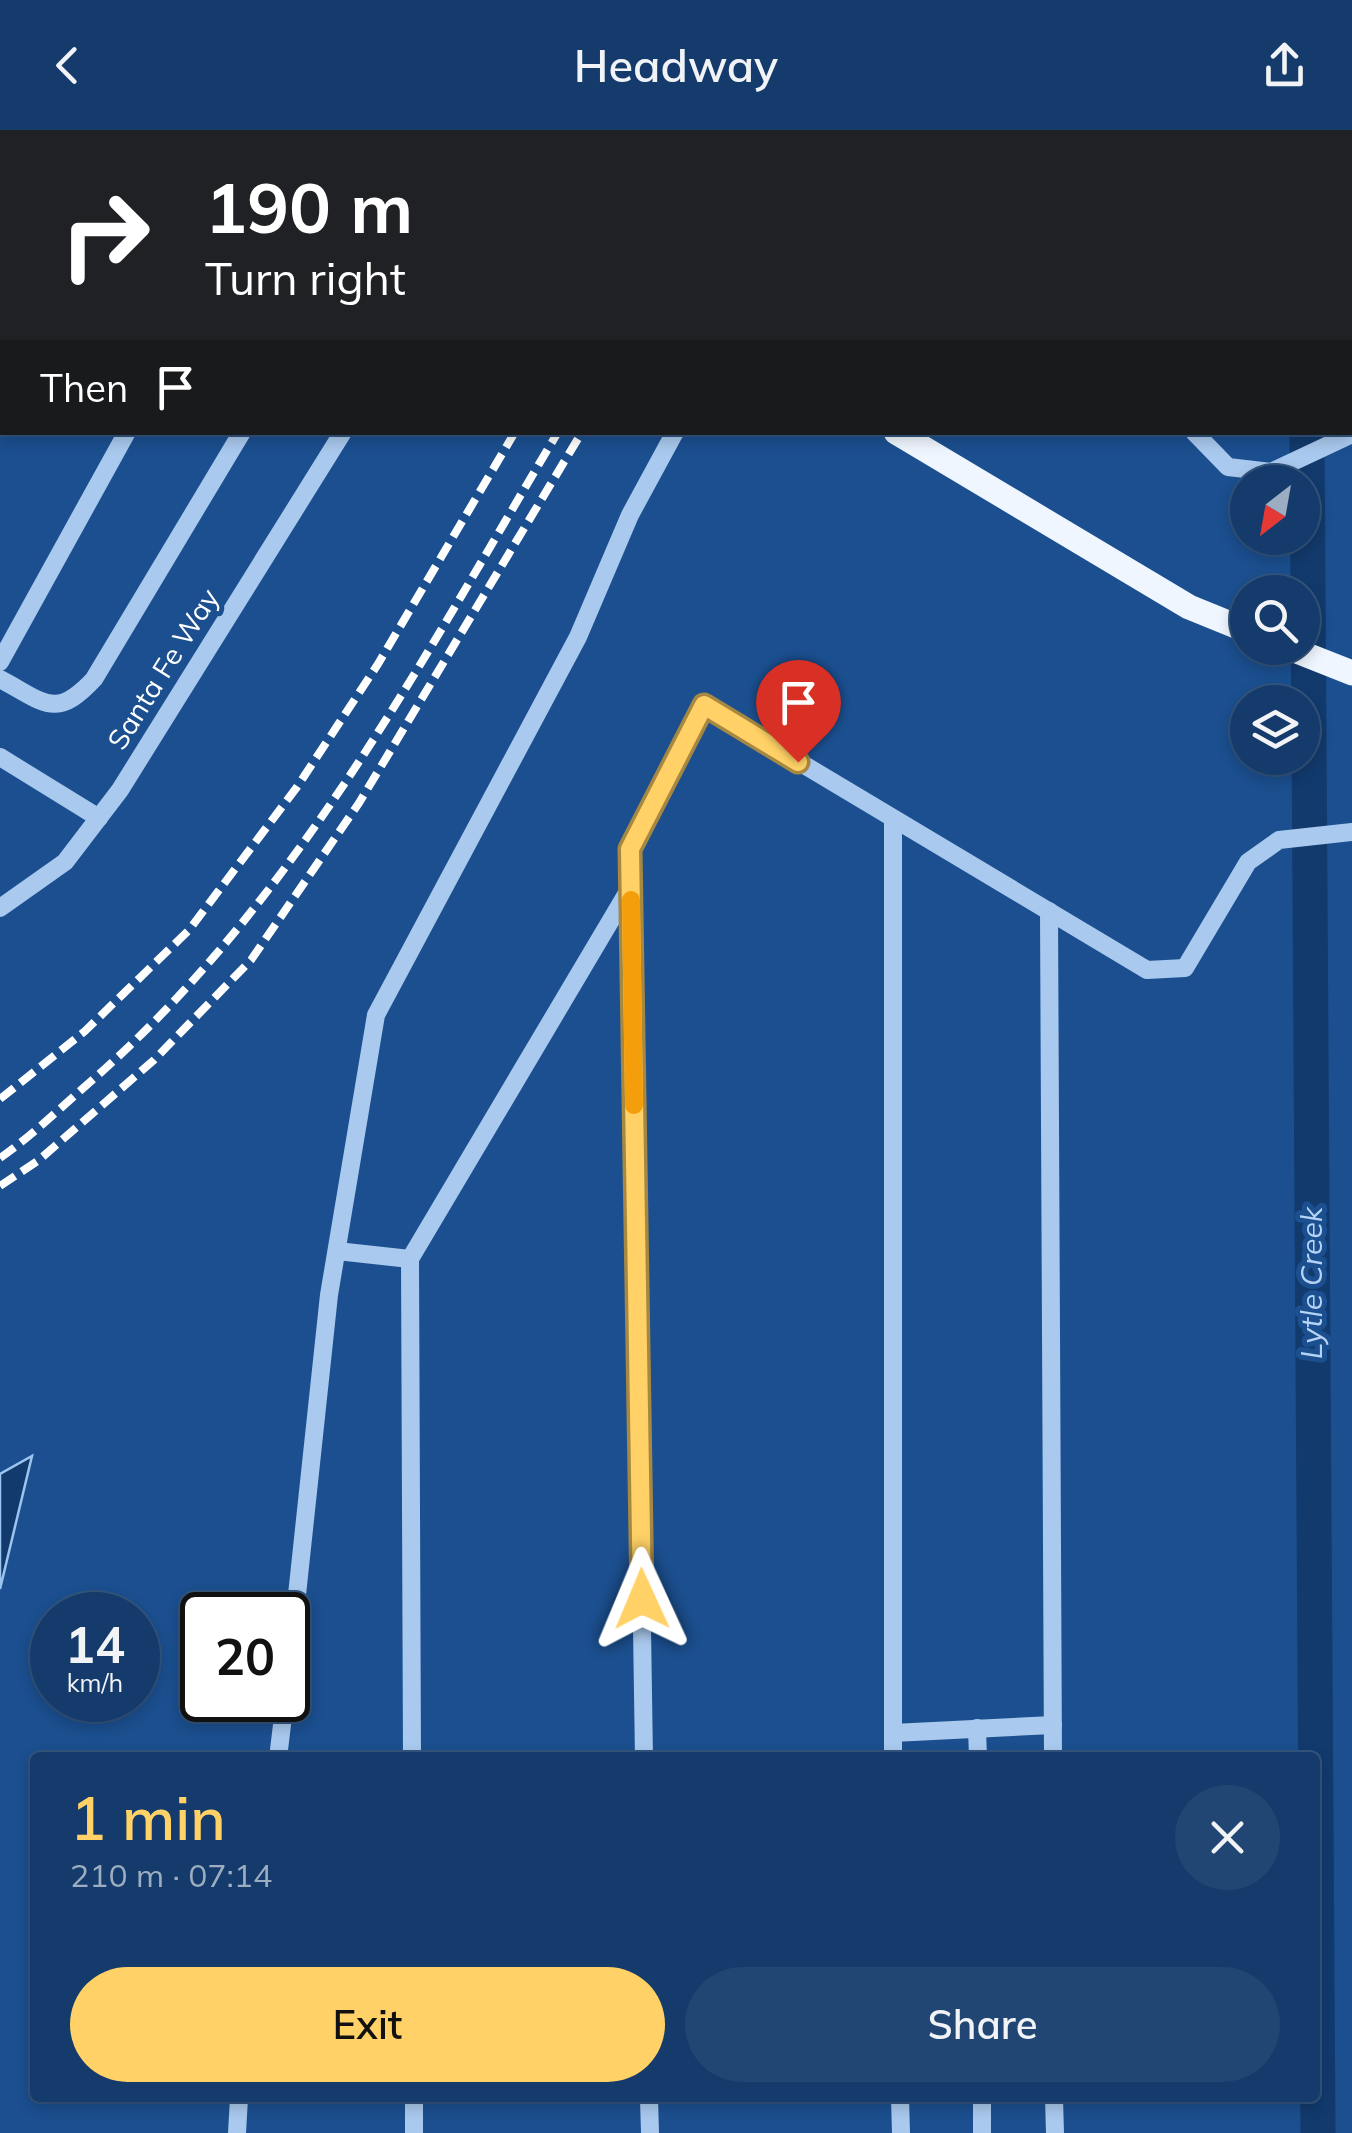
<!DOCTYPE html>
<html lang="en">
<head>
<meta charset="utf-8">
<style>
	body { margin:0; font-family:Mulish,sans-serif; background:#214673; color:#f1f3f6; height:100vh; display:flex; flex-direction:column; font-size:38px; white-space:nowrap }
	* { box-sizing:border-box; margin:0 }
	p { font-size:32px; color:#9dadc1 }
	.icon { flex:none; width:55px; height:55px; fill:none; stroke:currentColor; stroke-width:2; stroke-linecap:round; stroke-linejoin:round }
	.map { position:relative; flex:1; overflow:hidden }
	.side { position:absolute; left:30px; top:1622px; width:1290px; height:350px; display:flex; flex-direction:column; background:#143b6b; border-radius:10px; box-shadow:0 5px 15px #0003,0 0 0 2px #33557e }
	.side>* { flex:none }
	.guide { position:absolute; left:0px; top:0px; width:1352px; height:305px; box-shadow:0 5px 15px #0003,0 0 0 2px #33557e; background:#202124; color:#fff; overflow:hidden }
	.needle { width:65px; rotate:211deg }
	.tools { position:absolute; left:1230px; top:335px; display:grid; gap:20px }
	.tools a { display:grid; place-items:center; width:90px; height:90px; border-radius:50%; background:#143b6b; box-shadow:0 5px 15px #0003,0 0 0 2px #33557e; font-size:50px }
	.speed { position:absolute; left:30px; top:1462px; display:flex; gap:20px; font-size:50px; font-weight:700; text-align:center }
	.speed>* { display:grid; place-content:center; width:130px; height:130px; border-radius:50%; background:#143b6b; box-shadow:0 5px 15px #0003,0 0 0 2px #33557e; line-height:1 }
	.speed small { font-size:25px; font-weight:400 }
	.speed .limit { border:5px solid #111; border-radius:15px; background:#fff; color:#111 }
	.pin { position:absolute; display:grid; place-items:center; width:85px; height:85px; color:#fff; margin:-102px -42px; border-radius:50% 50% 50% 0; rotate:-45deg; box-shadow:0 0 10px #0007 }
	.pin .icon { rotate:45deg }
	.me { position:absolute; width:110px; margin:-55px; rotate:359deg; stroke-linejoin:round; filter:drop-shadow(0 0 8px #0008) }
	.turn { display:flex; align-items:center; gap:35px; height:210px; padding:0 40px; font-size:45px }
	.turn .icon { width:130px; height:130px; stroke-width:2.5 }
	.turn b { display:block; font-size:70px; line-height:85px }
	.then { display:flex; align-items:center; height:95px; padding:0 40px; background:#0003; gap:20px; font-size:38px }
	.round { display:grid; place-items:center; flex:none; width:105px; height:105px; border-radius:52px; background:#214673 }
	.headline { display:flex; align-items:center; justify-content:space-between; height:170px; padding:0 40px }
	h1 { font-size:60px; font-weight:600; line-height:75px; color:#ffd166 }
	.button { display:flex; gap:20px; margin-top:auto; padding:20px 40px }
	.button a { flex:1; height:115px; border-radius:60px; background:#ffd166; color:#111; font-size:40px; font-weight:600; line-height:115px; text-align:center }
	.button a+a { background:#214673; color:#f1f3f6 }
	header { display:flex; justify-content:space-between; align-items:center; height:130px; padding:0 40px; background:#143b6b; font-size:45px; font-weight:600 }
	.map>svg:first-child { display:block }
</style>
</head>
<body>
<header><svg class="icon" aria-label="back" viewBox="0 0 24 24"><path d="M15 5l-7 7 7 7"/></svg>Headway<svg class="icon" aria-label="share" viewBox="0 0 24 24"><path d="M12 15V3M7 8l5-5 5 5M5 13v7h14v-7"/></svg></header>
<div class="map">
<svg width="1352" height="2003" viewBox="0 0 1352 2003">
	<rect width="100%" height="100%" fill="#1b4f8f"/>
	<path fill="#123a6d" stroke="#9cc4f0" stroke-width="2.5" d="M32,1326L0,1459V1344Z"/>
	<g fill="none" stroke-linecap="round" stroke-linejoin="round">
		<g stroke="#123a6d" stroke-width="35">
			<path d="M1306,0V2"/>
			<path d="M1307,302L1318,2003"/>
		</g>
		<g stroke="#a9c9ee" stroke-width="18">
			<path d="M445,2V0"/>
			<path d="M0,141L2,137"/>
			<path d="M1194,302L1228,337L1271,342L1352,304"/>
			<path d="M0,532L127,302"/>
			<path d="M0,549C44,572 55,591 94,549L242,302"/>
			<path d="M0,627L99,688"/>
			<path d="M0,778L65,732L120,660L343,302"/>
			<path d="M1049,781L1053,1628"/>
			<path d="M337,1121L410,1129"/>
			<path d="M288,1549L329,1165L376,885L578,507L630,385L675,302"/>
			<path d="M977,1598L978,1628"/>
			<path d="M893,1603L1053,1595"/>
			<path d="M278,1628L285,1570"/>
			<path d="M412,1628L410,1129L630,758"/>
			<path d="M644,1628L630,719L704,575L1147,840L1185,838L1248,732L1279,710L1352,702"/>
			<path d="M893,1628V690"/>
			<path d="M414,1968V2003"/>
			<path d="M649,1968L650,2003"/>
			<path d="M900,1968L901,2003"/>
			<path d="M982,1968V2003"/>
			<path d="M1054,1968L1055,2003"/>
			<path d="M237,2003L239,1968"/>
		</g>
		<g stroke="#f0f6ff" stroke-width="25">
			<path d="M395,0L399,2"/>
			<path d="M896,302L1189,477L1248,501"/>
			<path d="M1289,518L1352,543"/>
		</g>
		<g stroke="#fff" stroke-width="8" stroke-dasharray="18 8" stroke-linecap="butt">
			<path d="M694,2L696,0"/>
			<path d="M735,2L736,0"/>
			<path d="M761,2L762,0"/>
			<path d="M0,969L85,901L189,800L297,657L378,534L515,302"/>
			<path d="M0,1028C29,1008 55,983 81,960C292,779 417,538 558,302"/>
			<path d="M0,1056L39,1030L154,930L251,830L359,673L582,302"/>
		</g>
	</g>
	<g fill="none" stroke-linecap="round" stroke-linejoin="round">
		<g stroke="#a68842" stroke-width="25">
			<path id="route" d="M642,1469L630,719L704,575L798,632"/>
		</g>
		<use href="#route" stroke="#ffd166" stroke-width="18"/>
		<path stroke="#f59e0b" stroke-width="18" d="M631,770L634,975"/>
	</g>
	<g text-anchor="middle" stroke-width="10" stroke-linejoin="round" paint-order="stroke">
		<g font-size="28" fill="#fff" stroke="#1b4f8f">
			<text transform="translate(163 539) rotate(-58)" y="10">Santa Fe Way</text>
		</g>
		<g font-size="30" font-style="italic" fill="#b5d3f5" stroke="#1b4f8f">
			<text transform="translate(1312 1153) rotate(-90)" y="10">Lytle Creek</text>
		</g>
	</g>
</svg>
<div class="tools">
<a><svg class="needle" viewBox="-14 -14 28 28"><path d="M0-13l5 13h-10z" fill="#e53935"/><path d="M0 13l5-13h-10z" fill="#9dadc1"/></svg></a>
<a><svg class="icon" aria-label="search" viewBox="0 0 24 24"><circle cx="10" cy="10" r="6"/><path d="M15 15l6 6"/></svg></a>
<a><svg class="icon" aria-label="layers" viewBox="0 0 24 24"><path d="M12 4l9 5-9 5-9-5zM3 14l9 5 9-5"/></svg></a>
</div>
<div class="speed"><div>14<small>km/h</small></div><div class="limit">20</div></div>
<div class="pin" style="left:798px;top:632px;background:#d93025"><svg class="icon" aria-label="arrive" viewBox="0 0 24 24"><path d="M6 21V4h12l-3 4 3 4H6"/></svg></div>
<svg class="me" style="left:642px;top:1469px" viewBox="-20 -20 40 40"><path d="M0-17L14 15 0 8-14 15z" fill="#ffd166" stroke="#fff" stroke-width="4"/></svg>
<div class="guide">
<div class="turn"><svg class="icon" aria-label="right" viewBox="0 0 24 24"><path d="M7 20v-9h11M14 6l5 5-5 5"/></svg><div><b>190 m</b>Turn right</div></div>
<div class="then">Then<svg class="icon" aria-label="arrive" viewBox="0 0 24 24"><path d="M6 21V4h12l-3 4 3 4H6"/></svg></div>
</div>
<section class="side">
<div class="headline"><div><h1>1 min</h1><p>210 m · 07:14</p></div><a class="round"><svg class="icon" aria-label="close" viewBox="0 0 24 24"><path d="M6 6l12 12M18 6L6 18"/></svg></a></div>
<div class="button"><a>Exit</a><a>Share</a></div>
</section>
</div>
</body>
</html>
